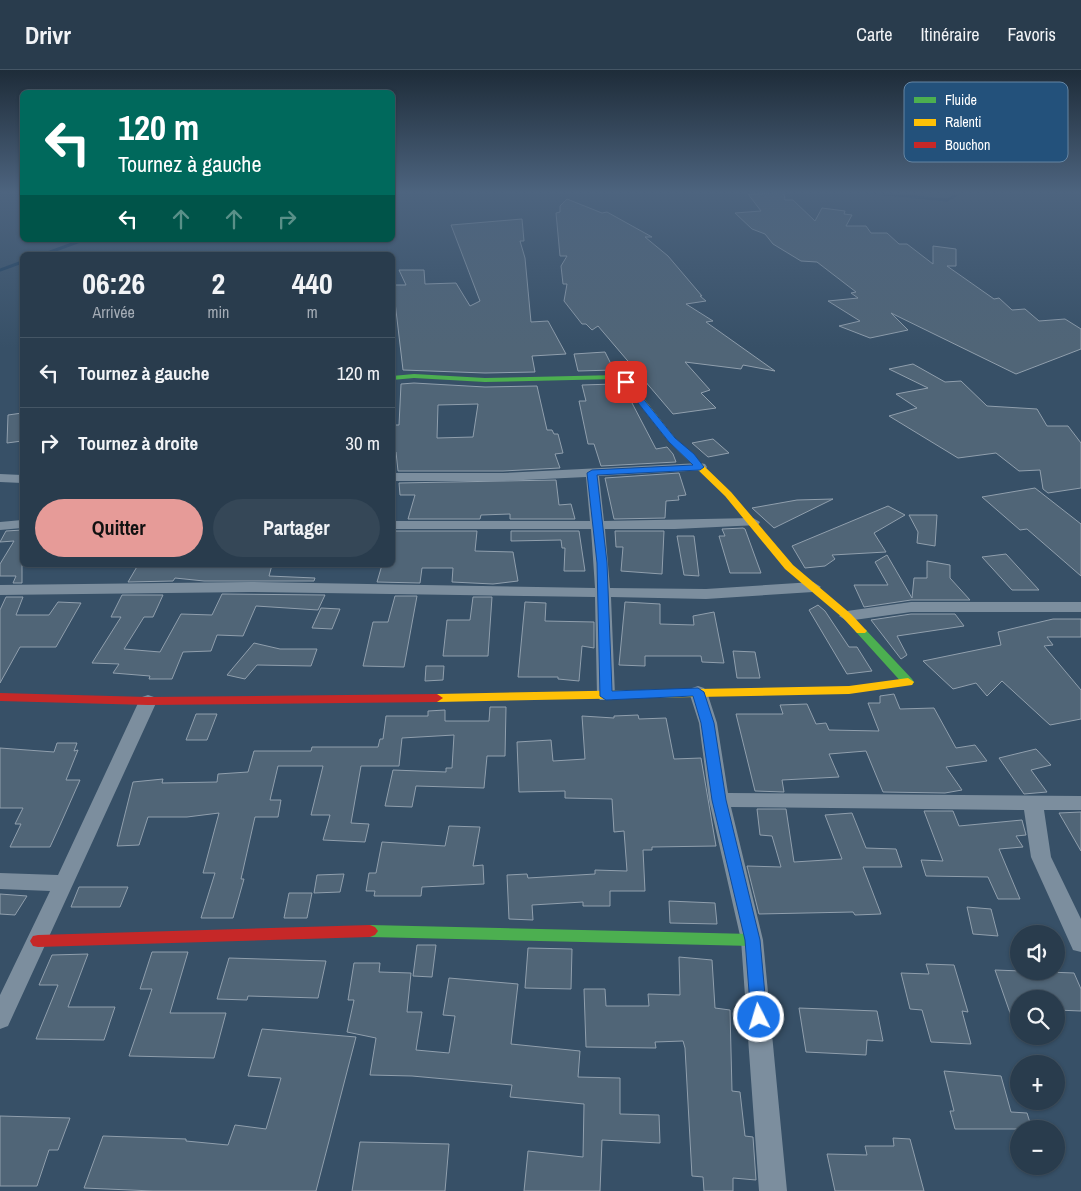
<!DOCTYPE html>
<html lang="fr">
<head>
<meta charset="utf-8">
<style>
	body { margin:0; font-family:"Archivo Narrow",sans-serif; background:#354757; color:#f1f3f6; height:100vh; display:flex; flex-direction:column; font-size:19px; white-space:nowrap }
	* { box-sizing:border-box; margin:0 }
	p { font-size:16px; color:#a5adb6 }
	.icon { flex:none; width:28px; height:28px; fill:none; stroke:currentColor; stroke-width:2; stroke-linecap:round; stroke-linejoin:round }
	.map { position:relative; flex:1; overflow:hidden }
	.side { position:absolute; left:20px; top:182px; width:375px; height:315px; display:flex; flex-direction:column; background:#293c4d; border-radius:8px; box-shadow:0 1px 4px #0004,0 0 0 1px #455665 }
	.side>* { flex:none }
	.banner { position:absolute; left:20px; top:20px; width:375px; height:152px; border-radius:8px; box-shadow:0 1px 4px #0004,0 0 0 1px #455665; background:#00695c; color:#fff; overflow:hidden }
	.fabs { position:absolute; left:1010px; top:855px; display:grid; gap:10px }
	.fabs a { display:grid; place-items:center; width:55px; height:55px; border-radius:50%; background:#293c4d; box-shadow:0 1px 4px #0004,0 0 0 1px #455665; font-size:25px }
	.pin { position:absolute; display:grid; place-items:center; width:42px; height:42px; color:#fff; margin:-21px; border-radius:10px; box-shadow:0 2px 8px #0006 }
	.me { position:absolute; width:55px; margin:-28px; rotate:355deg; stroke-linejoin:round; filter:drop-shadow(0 0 4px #0008) }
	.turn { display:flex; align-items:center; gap:18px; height:105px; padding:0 15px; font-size:22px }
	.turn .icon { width:65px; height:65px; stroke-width:2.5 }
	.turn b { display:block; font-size:35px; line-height:42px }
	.lanes { display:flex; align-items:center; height:48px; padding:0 15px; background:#0003; justify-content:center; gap:25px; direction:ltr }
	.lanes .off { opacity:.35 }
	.eta { display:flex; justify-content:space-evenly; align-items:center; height:85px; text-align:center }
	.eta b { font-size:30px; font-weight:800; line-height:35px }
	.cta { display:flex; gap:10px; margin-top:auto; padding:10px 15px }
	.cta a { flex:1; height:58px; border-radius:30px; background:#e69b98; color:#111; font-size:20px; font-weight:800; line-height:58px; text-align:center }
	.cta a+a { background:#354757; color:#f1f3f6 }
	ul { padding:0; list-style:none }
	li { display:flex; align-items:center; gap:15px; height:70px; padding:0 15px; border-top:1px solid #455665 }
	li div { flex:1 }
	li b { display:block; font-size:19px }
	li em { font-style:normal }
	header { display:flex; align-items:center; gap:30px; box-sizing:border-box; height:70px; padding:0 25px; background:#293c4d; border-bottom:1px solid #455665 }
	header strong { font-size:24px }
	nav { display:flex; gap:28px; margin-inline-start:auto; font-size:18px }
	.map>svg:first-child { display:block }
</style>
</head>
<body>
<header>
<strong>Drivr</strong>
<nav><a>Carte</a><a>Itinéraire</a><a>Favoris</a></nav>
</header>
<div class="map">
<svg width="1081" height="1121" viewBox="0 0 1081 1121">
	<rect width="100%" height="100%" fill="#375067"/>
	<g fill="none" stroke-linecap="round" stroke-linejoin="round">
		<g stroke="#1b3d5c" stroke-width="3">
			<path d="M853,121L947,130L964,121"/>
			<path d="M42,185L83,170"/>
			<path d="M0,200L22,192"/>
		</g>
	</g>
	<g fill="#506577" stroke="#909fad" fill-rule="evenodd">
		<path d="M784,123L785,130H793L815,151L822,138L845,141L844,144L852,145L846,156H866L871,163H887L899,174H907L933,194V176L956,179V196H947L994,229L999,228L1012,240L1025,239L1039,251L1065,249L1081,259V279L1016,304L891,243L908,260L870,268L839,256L860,251L828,231L858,228L851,223L856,222L817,192L801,191L773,174L765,164L752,159L735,143L761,141L748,124Z"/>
		<path d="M567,129L602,143L607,142L652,167H645L668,186L702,226H700L706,231L686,234L713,251L706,252L775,301L743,295L741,299L685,292L710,320L701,323L716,338L673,344L598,256L592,260L586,254H582L564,231L567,214H563L561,196L567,186H560L556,143L560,142V136Z"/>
		<path d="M522,149L524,171H520L525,188L531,252L548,251L566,284L532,286L535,302L485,303L403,300L393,215H406L399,200H424L425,214L456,213L470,236L480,231L451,155Z"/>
		<path d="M605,282L614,300L578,301L574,284Z"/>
		<path d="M913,294L945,312L961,311L987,336L1037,339L1047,356H1068L1081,373V418L1048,423L1043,419L1040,400L1019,401L996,383L958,388L889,346L917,338L896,324L928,318L889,299Z"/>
		<path d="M414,313L485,317L537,316L547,360H552L554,364H558L563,383L555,384L560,398L503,401H398L396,382H392V355H399L401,314ZM478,334L473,367L437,368L438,335Z"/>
		<path d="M614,314L619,316L632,333L656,379L667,377L673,384L676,392L601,396L594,374H588L579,331H586L582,315Z"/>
		<path d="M22,343V371L7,373L8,345Z"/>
		<path d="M713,369L729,383L708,387L692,373Z"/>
		<path d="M679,403L686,425L678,426L679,430L666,431L665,448L614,449L605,408Z"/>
		<path d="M556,410L559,435L571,434L575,449H510V444L481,445L480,449H408L415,425H400L399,413Z"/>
		<path d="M1035,418L1081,454V506L1027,459L1020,460L982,427Z"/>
		<path d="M833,429L774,458L752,438L797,430Z"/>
		<path d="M888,436L905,445L874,463L886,482L832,485L835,489L825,496L805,498L792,476Z"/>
		<path d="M909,445H937L935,476L917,473L918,462Z"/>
		<path d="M743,458L745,459L761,503H730L719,466H725L722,459Z"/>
		<path d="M22,460V513H13L16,506H0V494L14,471L0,472L6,461Z"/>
		<path d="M392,461H477L475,481L513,482L518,511L493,514L452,512L453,498H422L420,513L377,512L382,495H392Z"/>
		<path d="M511,461H579L585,501H564L565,478H562L561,470L511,471Z"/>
		<path d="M615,461H664L662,504L621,501L623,477H616Z"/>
		<path d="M677,466H694L699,506L684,505Z"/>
		<path d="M1006,484L1039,520H1012L982,487Z"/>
		<path d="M887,485L912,528L914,508H927V491L950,495V508L970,530H911L864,537L854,515H888L875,492Z"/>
		<path d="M138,495H272L269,506L315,508L314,511H204L175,508L173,511L128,512Z"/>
		<path d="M222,524L325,525L318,540L256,536L243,566L217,565L211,581L183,582L172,609H149L150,606L113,603L119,594L92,593L121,547H111L122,525H163L153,547H144L124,579L160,582L181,544L212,545Z"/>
		<path d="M395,526H417L404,597L363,596L373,552H388Z"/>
		<path d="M6,527H23L16,545H49L58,532L81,533L56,577H20L0,613V540Z"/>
		<path d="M473,527H492L488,586H443L447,550H470Z"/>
		<path d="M525,532L546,533L545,551L594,552V578L582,576L579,611L558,609V607H518Z"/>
		<path d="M625,532L660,534V554L694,555L693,546L714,542L724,593L702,592L701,586H645V596L619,595Z"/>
		<path d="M818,535L825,541L849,577H857L872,601L847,604L809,540Z"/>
		<path d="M321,538L340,539L332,559L312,558Z"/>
		<path d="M911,544H955L964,556L897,566L907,585L901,589L871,550Z"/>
		<path d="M1053,549H1081V567H1047L1053,575L1044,576L1081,620V649L1050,655L1002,611L987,626L976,613L953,619L923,591L1001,575L998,562Z"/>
		<path d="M254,573L280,579H317L311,596L257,595L245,609L227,605Z"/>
		<path d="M733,581L755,582L760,608H737Z"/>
		<path d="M426,596H444L443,610L425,611Z"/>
		<path d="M894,624L900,639L934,638L956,678L975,675L987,691L946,697L962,720L945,723L883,722L866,681L829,684L839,707L782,710L784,722L755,721L736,644H783L780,635L807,634L816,654L826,653L829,660L879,661L868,633H880V626Z"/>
		<path d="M490,637H506L505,686H487L484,718L416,716L412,737L385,736L393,700L446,702V698H452L454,665L402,668L399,696H361L351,753L369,754L365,772L323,770L330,745H311L323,696H278L270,730H281L278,747H255L241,809H244L233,848H201L215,803H203L219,743L187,747H148L139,775L117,776L133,712L163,709L162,713L217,712L218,704L248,702L254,681H311L312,677H378L380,669H383L386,646H428V641L445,640V651H489Z"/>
		<path d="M196,644H217L207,670H186Z"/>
		<path d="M638,645L639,649L666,648L674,689L701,688L716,776L652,777V780H643L645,821H610V836H583V832L532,835L533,850L509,849L507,805L527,804L528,808L595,804V800L627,801L624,761L614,762L612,729L565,728V721L519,722L517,672L551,670L553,691L585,689L582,646L614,648V646Z"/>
		<path d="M57,673H77L74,681L78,680L66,710H80L61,753L50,777H10L21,754H15L23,738H0V678L54,682Z"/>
		<path d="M1036,679L1051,695L1031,700L1047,722L1024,724L999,688Z"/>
		<path d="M757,739H786L794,792L842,789L825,745L852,743L866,778L896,779L902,797H863L881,844L855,845L853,842L759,844L747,796L781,797L772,766L760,765Z"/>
		<path d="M924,741H953L959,756L1022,750L1026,765L1016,766L1023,777L999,779L1020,829H998L988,807L926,806L921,790L943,791Z"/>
		<path d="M1081,742V781L1059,743Z"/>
		<path d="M449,756L480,757L473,796L483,795L484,814L422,817L421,826H374L375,821H366L369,803H376L382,772L445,776Z"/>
		<path d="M344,804L340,822L314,823L317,805Z"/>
		<path d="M79,817H128L120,837H71Z"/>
		<path d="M289,823H312L307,848H284Z"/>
		<path d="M0,824L27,826L15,845L0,844Z"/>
		<path d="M669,831L715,833L717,854L670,853Z"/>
		<path d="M967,837L991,839L998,866L973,864Z"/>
		<path d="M417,875H436L432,907L413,906Z"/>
		<path d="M528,878L572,879L571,919L525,918Z"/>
		<path d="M152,882H188L170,943H226L214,988L129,986L152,919H140Z"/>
		<path d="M88,884L68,937H115L104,970L36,969L58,915H39L52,885Z"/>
		<path d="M679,887L712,890L715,938L730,940L732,1021L740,1022L745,1066L753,1067L756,1110L733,1108V1121H704L703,1107L692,1106L685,978L683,971L655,972L656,978L586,977L584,919H605L606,936H649L648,924L680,925Z"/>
		<path d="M229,888L326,891L318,928L248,926L247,930L217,929Z"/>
		<path d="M354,893H380L379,902L411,903L407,942H422L416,980L449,983L455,946L443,945L449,908L518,914L511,974L580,981L578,1007L620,1008V1044L659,1045L660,1073L602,1070L600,1121H524L528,1081L583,1087L584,1034L510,1027L512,1015L412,1006L370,1005L376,968L347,962L354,930H348Z"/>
		<path d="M926,894L954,895L968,942L962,941L971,974L931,972L922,940L910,939L901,903L929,904Z"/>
		<path d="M995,900L1074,903L1081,919V941L1056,940V929H1019V960H1016Z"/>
		<path d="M799,938L877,941L883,971L867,970L866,985L806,982Z"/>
		<path d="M262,959L356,967L316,1121H153L84,1118L103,1066L186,1069V1071L228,1075L235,1055L266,1059L281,1008L248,1006Z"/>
		<path d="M944,1001L1001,1006L1011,1042L1027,1043L1032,1059H955L950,1041H954Z"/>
		<path d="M0,1046L70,1048L58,1080H49L37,1116H0Z"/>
		<path d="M893,1068L910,1069L924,1121H835L827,1084L867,1085L865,1076H894Z"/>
		<path d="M360,1072L449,1074L445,1121H352Z"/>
	</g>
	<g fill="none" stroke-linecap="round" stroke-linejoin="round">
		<g fill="#7c8e9e" fill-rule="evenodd">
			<path d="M700,393L705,394L707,397L705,400L599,406L604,451L753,448L760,452L758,455L675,459H605L610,518L706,519L813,512L821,517L813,522L706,529L611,527L615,626L612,630H600L597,626L595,527L250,522L0,525V515L250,512L595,518L591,459H392V451H590L586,407L503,411H392V403H503Z"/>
			<path d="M0,404L22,405V413L0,412Z"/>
			<path d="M22,450V458L0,460V452Z"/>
			<path d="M911,532H1081V542H911L847,551L839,546L847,541Z"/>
			<path d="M698,616L704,618L707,622L717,653L728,723L1081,726V740H1044L1051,787L1081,849V882L1073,880L1031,787L1024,740L731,737L763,870L787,1121H759L741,870L709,730L699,653L689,622L692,618Z"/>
			<path d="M148,625L154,627L157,631L8,956L0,959V925L50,821L0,819V803L58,805L139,631L142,627Z"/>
		</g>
		<g fill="#4caf50" fill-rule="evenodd">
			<path d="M414,304L485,308L617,305L629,310L642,327L635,329L623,314L616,309L485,312L414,308L392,310V306Z"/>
			<path d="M861,558L865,559L912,609L914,612L912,615H904L857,563L855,561L857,559Z"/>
			<path d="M370,855L752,864L757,866L760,870L757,874L752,876L370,867L365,865L362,861L365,857Z"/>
		</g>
		<g fill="#ffc107" fill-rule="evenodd">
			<path d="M635,325H641L675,368L731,422L793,495L851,544L865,559L867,561L865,563H857L843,548L785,499L725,426L669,372L635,329Z"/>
			<path d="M908,608L914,612L912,615L849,624L437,632L431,628L437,624L849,616Z"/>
		</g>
		<g fill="#c62828" fill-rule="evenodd">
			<path d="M0,623L148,627L437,624L443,628L437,632L148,635L0,631Z"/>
			<path d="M370,855L375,857L378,861L375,865L370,867L38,877L33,876L30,871L33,866L38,865Z"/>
		</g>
	</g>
	<linearGradient id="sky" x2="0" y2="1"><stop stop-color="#1e2c39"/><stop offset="0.44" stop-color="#4d647f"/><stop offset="1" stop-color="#4d647f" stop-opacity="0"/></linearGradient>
	<rect width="1081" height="278" fill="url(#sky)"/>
	<path fill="#1a73e8" stroke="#114b97" d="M623,311H629L675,368L694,384L704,397L700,400L597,405L607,493L612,621L698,618L704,622L714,653L726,730L760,870L767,947L765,952L759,954L753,952L751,947L745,870L712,730L701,653L693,626L606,630L600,626L597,493L587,403L592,400L693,395L669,372L623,314Z"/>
	<rect x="904" y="12" width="164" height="80" rx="8" fill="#23517b" stroke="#6585a3" stroke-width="1"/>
	<rect x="914" y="27" width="22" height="6" fill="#4caf50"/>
	<rect x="914" y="49" width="22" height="7" fill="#ffc107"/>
	<rect x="914" y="72" width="22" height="6" fill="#c62828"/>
	<g font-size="14" fill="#fff">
		<text x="945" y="35">Fluide</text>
		<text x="945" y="57">Ralenti</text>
		<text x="945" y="80">Bouchon</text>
	</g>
</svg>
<div class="fabs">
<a><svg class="icon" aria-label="sound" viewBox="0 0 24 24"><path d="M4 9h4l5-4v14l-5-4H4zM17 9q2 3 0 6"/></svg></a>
<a><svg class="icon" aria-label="search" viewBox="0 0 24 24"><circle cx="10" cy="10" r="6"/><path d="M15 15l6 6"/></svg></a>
<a>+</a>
<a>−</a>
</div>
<div class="pin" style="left:626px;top:312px;background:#d93025"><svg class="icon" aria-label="arrive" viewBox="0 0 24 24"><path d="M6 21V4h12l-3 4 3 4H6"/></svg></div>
<svg class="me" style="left:759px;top:947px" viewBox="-20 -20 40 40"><circle r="17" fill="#1a73e8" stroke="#fff" stroke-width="3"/><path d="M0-11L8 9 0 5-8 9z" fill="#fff"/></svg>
<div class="banner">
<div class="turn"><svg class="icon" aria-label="left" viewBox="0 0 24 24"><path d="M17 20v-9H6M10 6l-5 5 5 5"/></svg><div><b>120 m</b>Tournez à gauche</div></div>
<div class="lanes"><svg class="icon" aria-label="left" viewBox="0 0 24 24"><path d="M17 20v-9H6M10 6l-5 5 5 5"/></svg><svg class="icon off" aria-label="ahead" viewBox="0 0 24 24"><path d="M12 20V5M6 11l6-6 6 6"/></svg><svg class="icon off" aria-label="ahead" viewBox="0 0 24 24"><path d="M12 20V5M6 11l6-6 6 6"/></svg><svg class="icon off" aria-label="right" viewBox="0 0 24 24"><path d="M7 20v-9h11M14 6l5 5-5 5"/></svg></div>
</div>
<section class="side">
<div class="eta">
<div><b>06:26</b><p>Arrivée</p></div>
<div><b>2</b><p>min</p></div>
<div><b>440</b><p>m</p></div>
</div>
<ul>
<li><svg class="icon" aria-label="left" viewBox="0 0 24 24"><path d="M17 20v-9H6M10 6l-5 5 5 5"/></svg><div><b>Tournez à gauche</b></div><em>120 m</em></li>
<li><svg class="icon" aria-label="right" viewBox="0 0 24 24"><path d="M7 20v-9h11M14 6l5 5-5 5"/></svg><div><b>Tournez à droite</b></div><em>30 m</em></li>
</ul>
<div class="cta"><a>Quitter</a><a>Partager</a></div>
</section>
</div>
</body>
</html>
